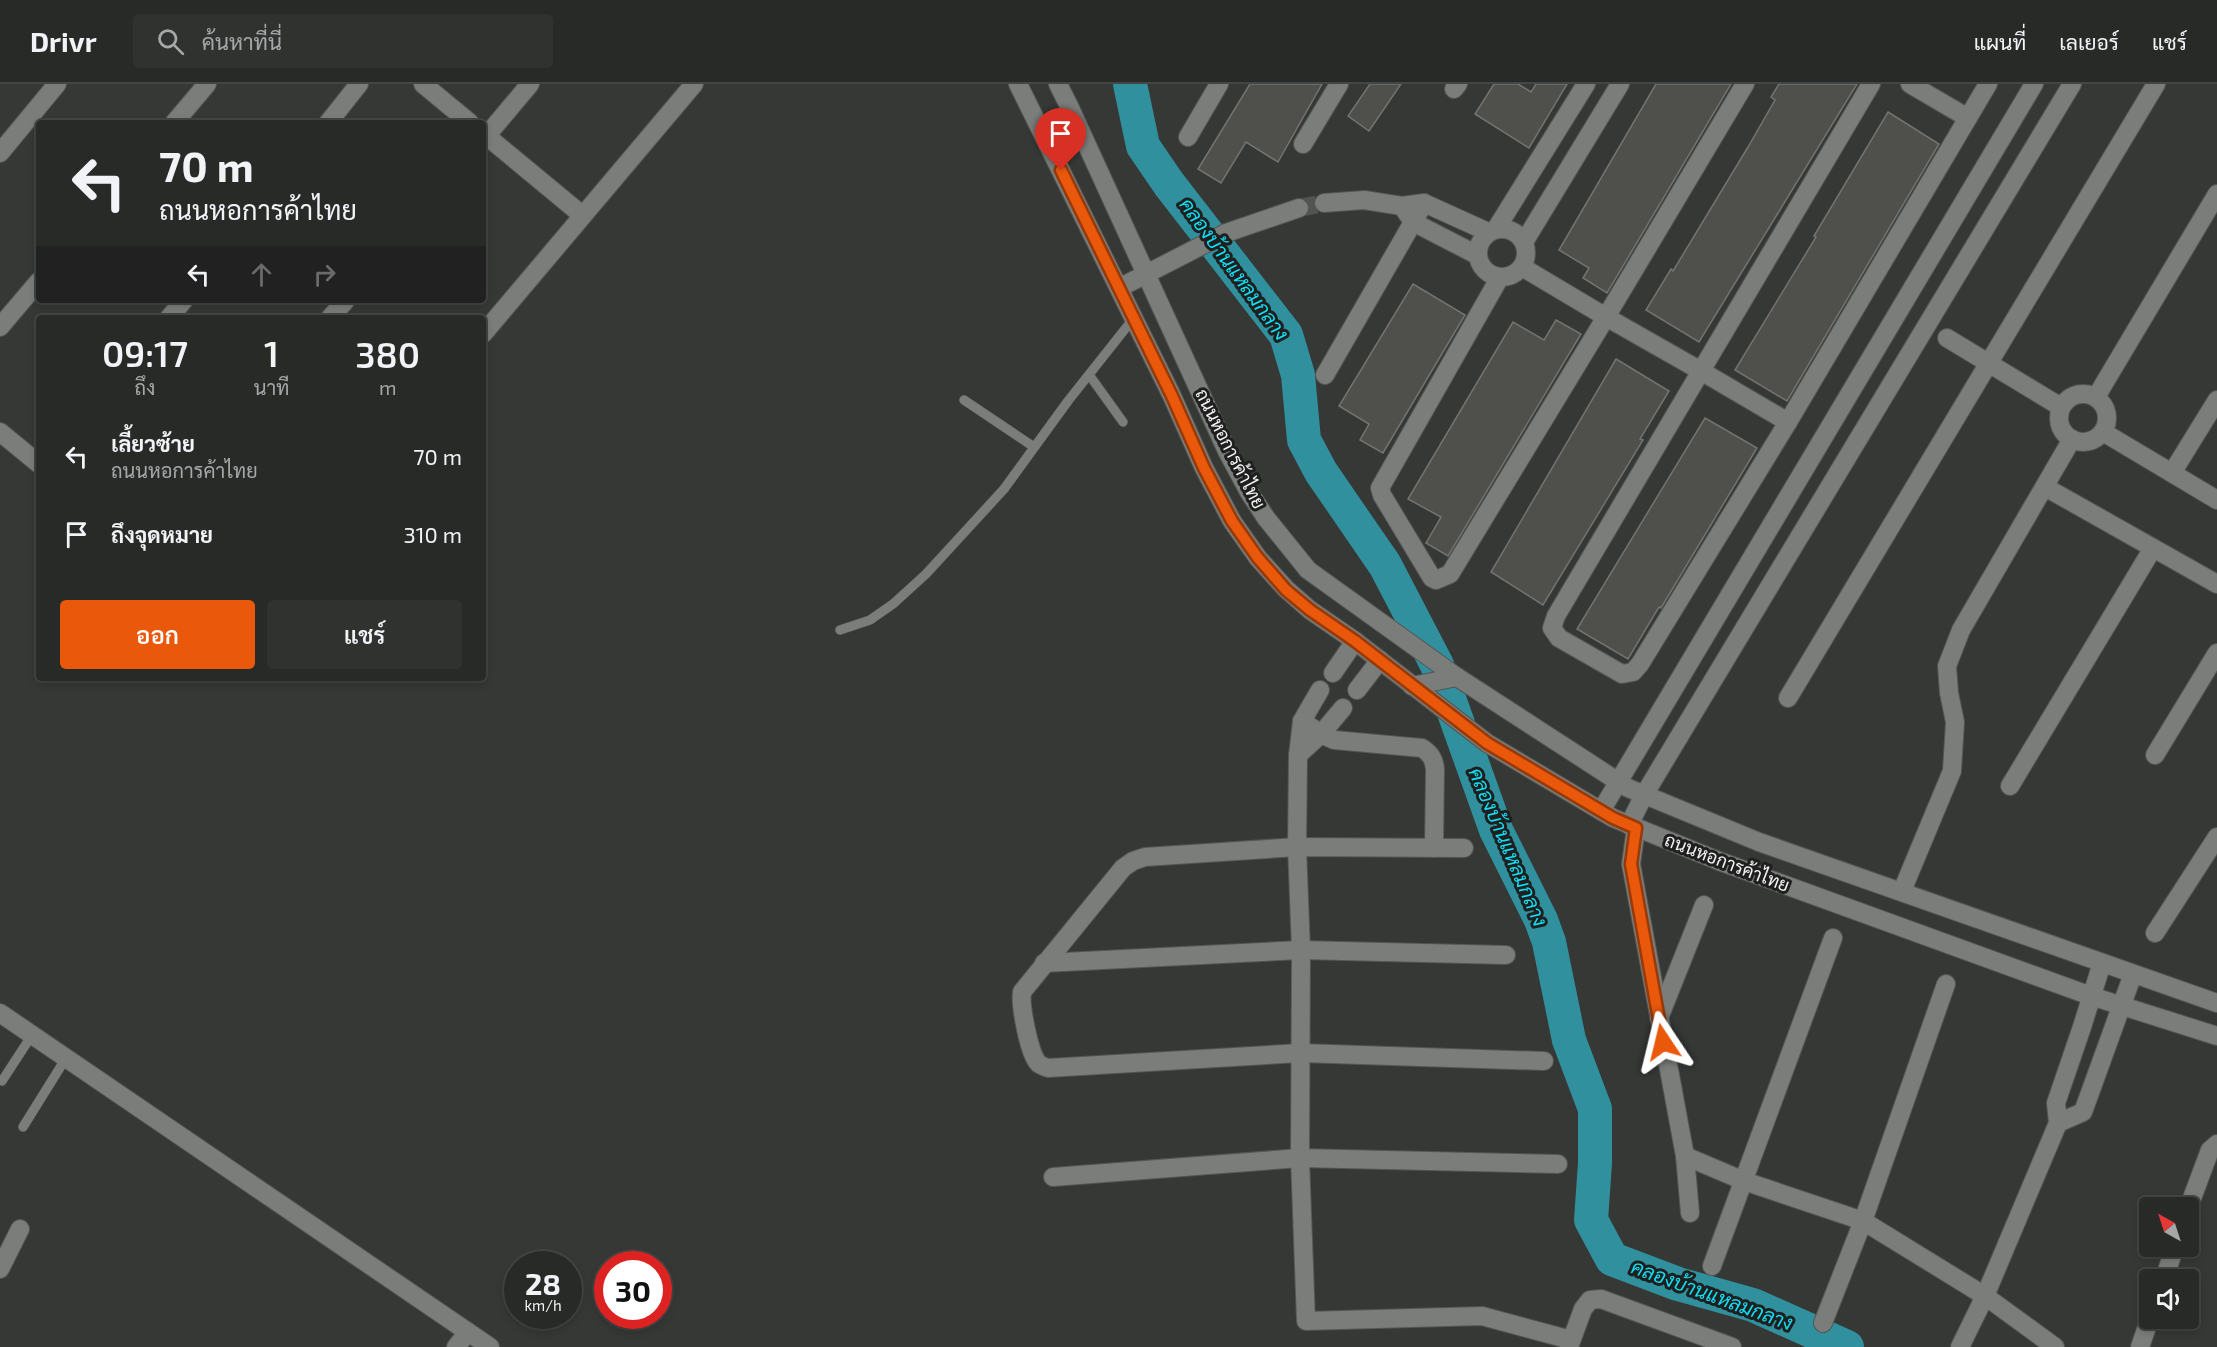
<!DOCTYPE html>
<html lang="th">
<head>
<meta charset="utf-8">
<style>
	body { margin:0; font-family:"Exo 2",Sarabun,sans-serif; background:#303230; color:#f1f3f6; height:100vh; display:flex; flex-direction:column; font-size:22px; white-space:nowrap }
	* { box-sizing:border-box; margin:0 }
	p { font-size:20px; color:#a5a7a8 }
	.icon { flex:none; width:33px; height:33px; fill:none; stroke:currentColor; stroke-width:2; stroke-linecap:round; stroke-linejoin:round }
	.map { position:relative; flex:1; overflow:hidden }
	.panel { position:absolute; left:36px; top:231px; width:450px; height:366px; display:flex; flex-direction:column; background:#282a28; border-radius:6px; box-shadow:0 3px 9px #0003,0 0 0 2px #444645 }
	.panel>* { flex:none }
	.banner { position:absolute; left:36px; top:36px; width:450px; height:183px; border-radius:6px; box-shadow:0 3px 9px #0003,0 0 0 2px #444645; background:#282a28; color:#f1f3f6; overflow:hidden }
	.needle { width:39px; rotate:321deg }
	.tools { position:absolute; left:2139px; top:1113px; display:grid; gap:12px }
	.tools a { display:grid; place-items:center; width:60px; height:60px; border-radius:6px; background:#282a28; box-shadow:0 3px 9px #0003,0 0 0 2px #444645; font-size:30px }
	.speed { position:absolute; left:504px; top:1167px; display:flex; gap:12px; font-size:30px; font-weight:700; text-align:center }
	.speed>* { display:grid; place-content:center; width:78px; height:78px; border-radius:50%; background:#282a28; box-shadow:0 3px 9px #0003,0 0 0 2px #444645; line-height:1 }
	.speed small { font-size:15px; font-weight:400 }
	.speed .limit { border:9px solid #d22; background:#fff; color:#111 }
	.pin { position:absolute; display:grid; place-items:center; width:51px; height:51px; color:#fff; margin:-62px -26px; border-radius:50% 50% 50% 0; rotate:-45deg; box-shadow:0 0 6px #0007 }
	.pin .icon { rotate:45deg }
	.me { position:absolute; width:66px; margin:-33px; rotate:350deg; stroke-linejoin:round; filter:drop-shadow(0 0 4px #0008) }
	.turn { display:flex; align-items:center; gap:21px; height:126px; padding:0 24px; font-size:27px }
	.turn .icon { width:78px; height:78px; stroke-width:2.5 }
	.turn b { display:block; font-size:42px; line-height:51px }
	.lanes { display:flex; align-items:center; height:57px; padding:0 24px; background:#0003; justify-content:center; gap:30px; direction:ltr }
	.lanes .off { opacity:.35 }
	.eta { display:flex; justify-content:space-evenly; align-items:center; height:102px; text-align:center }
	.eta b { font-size:36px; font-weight:600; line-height:42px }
	.action { display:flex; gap:12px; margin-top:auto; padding:12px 24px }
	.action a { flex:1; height:69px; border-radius:6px; background:#ea580c; color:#fff; font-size:24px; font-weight:600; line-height:69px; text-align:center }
	.action a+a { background:#303230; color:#f1f3f6 }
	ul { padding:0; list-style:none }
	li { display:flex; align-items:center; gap:18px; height:78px; padding:0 24px }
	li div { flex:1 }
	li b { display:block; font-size:22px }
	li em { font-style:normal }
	header { display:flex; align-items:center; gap:36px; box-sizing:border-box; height:84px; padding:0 30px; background:#282a28; border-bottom:2px solid #444645 }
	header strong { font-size:28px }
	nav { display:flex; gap:33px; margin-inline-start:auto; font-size:21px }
	.search { width:420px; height:54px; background:#303230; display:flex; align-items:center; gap:15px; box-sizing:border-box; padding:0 21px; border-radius:6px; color:#a5a7a8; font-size:22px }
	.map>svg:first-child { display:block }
</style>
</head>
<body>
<header>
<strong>Drivr</strong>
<div class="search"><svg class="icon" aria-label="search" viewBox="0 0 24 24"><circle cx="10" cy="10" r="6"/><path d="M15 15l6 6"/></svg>ค้นหาที่นี่</div>
<nav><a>แผนที่</a><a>เลเยอร์</a><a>แชร์</a></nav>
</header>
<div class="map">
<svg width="2217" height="1263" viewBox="0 0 2217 1263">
	<rect width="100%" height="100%" fill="#353835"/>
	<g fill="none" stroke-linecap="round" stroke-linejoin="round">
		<path stroke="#31909d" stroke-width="34" d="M1130,0L1143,62L1169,100L1286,251L1298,291L1304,356L1321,388L1385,481L1437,581L1496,746L1541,836L1549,858L1569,956L1595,1025V1079L1591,1136L1612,1175L1678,1200L1753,1221L1847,1263"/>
	</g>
	<g fill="#4f4f4b" stroke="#737370" stroke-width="1.5">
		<path d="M1250,0H1322L1278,78L1246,58L1221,99L1198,85Z"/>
		<path d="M1370,0H1401L1369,47L1348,32Z"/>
		<path d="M1494,0H1518L1531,8L1536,0H1567L1529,64L1475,30Z"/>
		<path d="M1656,0H1731L1607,209L1583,194L1589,184L1559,166Z"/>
		<path d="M1779,0H1857L1699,258L1646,226L1671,185L1673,187L1748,63L1775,16L1771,13Z"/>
		<path d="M1888,28L1939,60L1787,317L1735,286L1816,153L1814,152Z"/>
		<path d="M1413,200L1465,231L1383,369L1360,356L1369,340L1339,322Z"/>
		<path d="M1556,236L1581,250L1448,472L1426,459L1441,433L1408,415L1513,238L1544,256Z"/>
		<path d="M1616,275L1669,307L1640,355L1643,356L1543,521L1491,488Z"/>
		<path d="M1705,334L1757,364L1661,524L1659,523L1628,575L1577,545Z"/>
	</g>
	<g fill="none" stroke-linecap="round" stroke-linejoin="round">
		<path stroke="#515451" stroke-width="18" stroke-dasharray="18 9" stroke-linecap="butt" d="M1299,124L1324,119"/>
		<g stroke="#545654" stroke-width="10">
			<g id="lane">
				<path d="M1090,292L1123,338"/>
				<path d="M964,316L1034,363"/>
				<path d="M840,546L870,536L893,520L926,490L1004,405L1068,317L1133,235"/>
				<path d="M2,997L32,951"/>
				<path d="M23,1043L66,974"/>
			</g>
		</g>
		<g stroke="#545654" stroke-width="20">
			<g id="street">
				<path d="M423,0L470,39"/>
				<path d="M1018,0L1172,312L1204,384L1232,437L1258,474L1286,505L1310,526L1355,557L1487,659L1613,734L1719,777L2091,912L2217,952"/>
				<path d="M1058,0L1070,24L1227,367L1249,408L1266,434L1308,486L1457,593L1628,704L1759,758L2217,919"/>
				<path d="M1745,0L1606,233L1701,287L1556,532L1552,544L1559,554L1622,590L1633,588L1640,580L1788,338L1988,0"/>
				<path d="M1910,0L1968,34"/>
				<path d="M1454,5L1458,0"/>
				<path d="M174,39L207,0"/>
				<path d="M328,39L359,0"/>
				<path d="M483,49L582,131"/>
				<path d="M1188,53L1219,0"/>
				<path d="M483,56L530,0"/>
				<path d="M1303,60L1339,0"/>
				<path d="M0,69L57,0"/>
				<path d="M1324,119L1364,116L1402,122"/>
				<circle cx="1502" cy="169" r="24"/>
				<path d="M1496,145L1586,0"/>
				<path d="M1524,158L1620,0"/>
				<path d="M1477,171L1413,138L1402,122L1424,119L1488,148"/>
				<path d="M1500,193L1380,404L1382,411L1432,494L1436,496L1450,490L1606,233L1522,183"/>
				<path d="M1119,204L1226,149L1299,124"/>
				<path d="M169,234L184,216"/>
				<path d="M330,234L346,216"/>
				<path d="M0,243L39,197"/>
				<path d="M483,250L694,0"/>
				<path d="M1947,254L2061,323"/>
				<path d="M1325,291L1424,119"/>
				<circle cx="2083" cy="334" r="24"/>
				<path d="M2096,313L2217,110"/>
				<path d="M1788,338L1701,287L1871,0"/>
				<path d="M0,348L39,380"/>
				<path d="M2103,348L2217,416"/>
				<path d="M2172,389L2217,316"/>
				<path d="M2045,403L2217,500"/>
				<path d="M1333,589L1355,557"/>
				<path d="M1412,602L1457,593"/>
				<path d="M1320,606L1302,637L1298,671L1321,650L1343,624"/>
				<path d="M1357,606L1380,576"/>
				<path d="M1788,614L2156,0"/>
				<path d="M1302,637L1321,650L1334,656L1422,664C1431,670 1434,675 1435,685L1434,764"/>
				<path d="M1298,671L1297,763L1301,866L1300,1074L1306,1237L1482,1232L1571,1256"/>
				<path d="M2155,671L2217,569"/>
				<path d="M2010,702L2153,464"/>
				<path d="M1601,727L2034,0"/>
				<path d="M1629,741L1644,711L2072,0"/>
				<path d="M1636,744L1631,780L1685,1072L1744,1097L1863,1137L1985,1212L2055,1263"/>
				<path d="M1464,764L1297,763L1145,773L1133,777L1123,784L1022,908C1020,921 1029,971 1039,980C1040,981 1047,984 1048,984L1301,969L1544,977"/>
				<path d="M1902,807L1952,687L1955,638L1949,609L1947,582L1961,546L2072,355"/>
				<path d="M2155,849L2217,753"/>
				<path d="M1044,879L1301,866L1506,871"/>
				<path d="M0,929L490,1263"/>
				<path d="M1659,934L1704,821"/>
				<path d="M2058,1039L2083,1028L2133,890"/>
				<path d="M1685,1072L1690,1129"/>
				<path d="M1053,1093L1300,1074L1558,1080"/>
				<path d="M2188,1125L2210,1066L2217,1060"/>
				<path d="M1712,1182L1833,854"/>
				<path d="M0,1185L20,1145"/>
				<path d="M2164,1196L2175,1162"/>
				<path d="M1823,1239L1863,1137L1946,900"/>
				<path d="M456,1263L468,1248"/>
				<path d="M1569,1263L1583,1225L1590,1216L1601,1215L1732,1263"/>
				<path d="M1960,1263L1985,1212L2058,1039L2056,1019L2082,943L2102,879"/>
				<path d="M2140,1263L2150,1234"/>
			</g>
		</g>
		<use href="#lane" stroke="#7a7d79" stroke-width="9"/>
		<use href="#street" stroke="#7a7d79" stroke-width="18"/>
	</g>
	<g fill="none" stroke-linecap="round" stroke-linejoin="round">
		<g stroke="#983908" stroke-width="15">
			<path id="route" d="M1061,86L1172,312L1204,384L1232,437L1258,474L1286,506L1310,526L1355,557L1487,659L1613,734L1636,744L1631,780L1663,958"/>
		</g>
		<use href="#route" stroke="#ea580c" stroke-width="10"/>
	</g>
	<g text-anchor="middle" stroke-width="6" stroke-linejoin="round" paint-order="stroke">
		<g font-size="18" fill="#f2f4f2" stroke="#1e1f1e">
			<text transform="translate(1230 365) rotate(63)" y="6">ถนนหอการค้าไทย</text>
			<text transform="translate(1727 779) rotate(21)" y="6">ถนนหอการค้าไทย</text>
		</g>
		<g font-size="20" font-style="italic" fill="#0edff5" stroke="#1e1f1e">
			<text transform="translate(1234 185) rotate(54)" y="7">คลองบ้านแหลมกลาง</text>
			<text transform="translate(1508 763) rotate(67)" y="7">คลองบ้านแหลมกลาง</text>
			<text transform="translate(1712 1211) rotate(20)" y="7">คลองบ้านแหลมกลาง</text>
		</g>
	</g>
</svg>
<div class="tools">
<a><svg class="needle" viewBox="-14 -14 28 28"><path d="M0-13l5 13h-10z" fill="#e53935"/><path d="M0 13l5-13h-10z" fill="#a5a7a8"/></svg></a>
<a><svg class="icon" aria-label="sound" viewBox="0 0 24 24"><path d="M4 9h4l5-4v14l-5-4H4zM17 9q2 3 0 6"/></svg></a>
</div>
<div class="speed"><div>28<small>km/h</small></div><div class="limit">30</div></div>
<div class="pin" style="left:1061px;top:86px;background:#d93025"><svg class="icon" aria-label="arrive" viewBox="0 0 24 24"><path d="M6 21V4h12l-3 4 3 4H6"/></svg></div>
<svg class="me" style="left:1663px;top:958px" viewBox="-20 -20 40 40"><path d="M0-17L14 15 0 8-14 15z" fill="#ea580c" stroke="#fff" stroke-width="4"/></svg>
<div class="banner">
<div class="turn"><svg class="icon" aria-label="left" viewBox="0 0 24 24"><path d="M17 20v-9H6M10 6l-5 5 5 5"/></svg><div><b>70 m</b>ถนนหอการค้าไทย</div></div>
<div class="lanes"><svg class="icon" aria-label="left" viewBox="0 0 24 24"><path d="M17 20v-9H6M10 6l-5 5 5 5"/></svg><svg class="icon off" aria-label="ahead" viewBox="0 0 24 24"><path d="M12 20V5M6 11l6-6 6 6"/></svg><svg class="icon off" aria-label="right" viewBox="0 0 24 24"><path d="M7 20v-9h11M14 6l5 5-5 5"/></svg></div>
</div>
<section class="panel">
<div class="eta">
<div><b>09:17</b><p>ถึง</p></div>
<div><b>1</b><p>นาที</p></div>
<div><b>380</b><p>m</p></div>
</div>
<ul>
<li><svg class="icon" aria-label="left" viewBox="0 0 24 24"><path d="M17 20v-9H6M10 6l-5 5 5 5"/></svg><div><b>เลี้ยวซ้าย</b><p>ถนนหอการค้าไทย</p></div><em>70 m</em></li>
<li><svg class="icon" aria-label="arrive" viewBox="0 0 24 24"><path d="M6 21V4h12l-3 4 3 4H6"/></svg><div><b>ถึงจุดหมาย</b></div><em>310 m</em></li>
</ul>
<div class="action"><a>ออก</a><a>แชร์</a></div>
</section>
</div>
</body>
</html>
